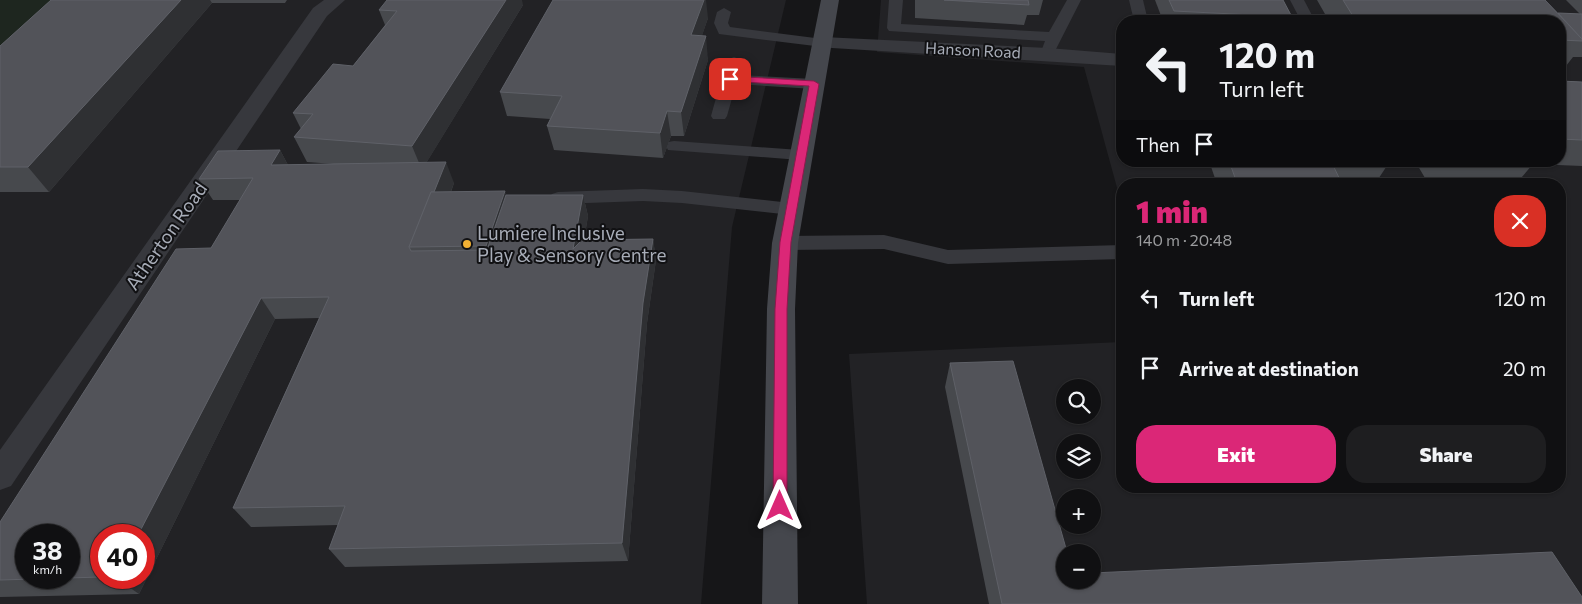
<!DOCTYPE html>
<html lang="en">
<head>
<meta charset="utf-8">
<style>
	body { margin:0; font-family:Commissioner,sans-serif; background:#1e1e20; color:#f1f3f6; height:100vh; display:flex; flex-direction:column; font-size:19px; white-space:nowrap }
	* { box-sizing:border-box; margin:0 }
	p { font-size:16px; color:#9c9d9f }
	.icon { flex:none; width:28px; height:28px; fill:none; stroke:currentColor; stroke-width:2; stroke-linecap:round; stroke-linejoin:round }
	.map { position:relative; flex:1; overflow:hidden }
	.sheet { position:absolute; left:1116px; top:178px; width:450px; height:315px; display:flex; flex-direction:column; background:#101012; border-radius:20px; box-shadow:0 1px 4px #0004,0 0 0 1px #303032 }
	.sheet>* { flex:none }
	.guide { position:absolute; left:1116px; top:15px; width:450px; height:152px; border-radius:20px; box-shadow:0 1px 4px #0004,0 0 0 1px #303032; background:#101012; color:#f1f3f6; overflow:hidden }
	.tools { position:absolute; left:1056px; top:379px; display:grid; gap:10px }
	.tools a { display:grid; place-items:center; width:45px; height:45px; border-radius:50%; background:#101012; box-shadow:0 1px 4px #0004,0 0 0 1px #303032; font-size:25px }
	.speed { position:absolute; left:15px; top:524px; display:flex; gap:10px; font-size:25px; font-weight:700; text-align:center }
	.speed>* { display:grid; place-content:center; width:65px; height:65px; border-radius:50%; background:#101012; box-shadow:0 1px 4px #0004,0 0 0 1px #303032; line-height:1 }
	.speed small { font-size:12px; font-weight:400 }
	.speed .limit { border:8px solid #d22; background:#fff; color:#111 }
	.pin { position:absolute; display:grid; place-items:center; width:42px; height:42px; color:#fff; margin:-21px; border-radius:10px; box-shadow:0 2px 8px #0006 }
	.me { position:absolute; width:55px; margin:-28px; rotate:0deg; stroke-linejoin:round; filter:drop-shadow(0 0 4px #0008) }
	.turn { display:flex; align-items:center; gap:18px; height:105px; padding:0 20px; font-size:22px }
	.turn .icon { width:65px; height:65px; stroke-width:2.5 }
	.turn b { display:block; font-size:35px; line-height:42px }
	.then { display:flex; align-items:center; height:48px; padding:0 20px; background:#0003; gap:10px; font-size:19px }
	.round { display:grid; place-items:center; flex:none; width:52px; height:52px; border-radius:20px; background:#1e1e20 }
	.head { display:flex; align-items:center; justify-content:space-between; height:85px; padding:0 20px }
	h1 { font-size:30px; font-weight:800; line-height:38px; color:#db2777 }
	.primary-button { display:flex; gap:10px; margin-top:auto; padding:10px 20px }
	.primary-button a { flex:1; height:58px; border-radius:20px; background:#db2777; color:#fff; font-size:20px; font-weight:800; line-height:58px; text-align:center }
	.primary-button a+a { background:#1e1e20; color:#f1f3f6 }
	ul { padding:0; list-style:none }
	li { display:flex; align-items:center; gap:15px; height:70px; padding:0 20px }
	li div { flex:1 }
	li b { display:block; font-size:19px }
	li em { font-style:normal }
	.map>svg:first-child { display:block }
</style>
</head>
<body>
<div class="map">
<svg width="1582" height="604" viewBox="0 0 1582 604">
	<rect width="100%" height="100%" fill="#161618"/>
	<g fill="#222225" fill-rule="evenodd">
		<path d="M84,0H786L732,227L701,604H0V78ZM26,535H69V578H26ZM101,535H144V578H101Z"/>
		<path d="M881,0H1582V604H867L849,354L1122,342V486H1560V184H1122V206L1084,67L877,52ZM1122,21H1560V161H1122ZM1065,388H1092V415H1065ZM1065,442H1092V470H1065ZM1065,498H1092V525H1065ZM1065,552H1092V580H1065Z"/>
	</g>
	<path fill="#1e261f" d="M0,0H84L0,78Z"/>
	<g fill="none" stroke-linecap="round" stroke-linejoin="round">
		<g fill="#37383d" fill-rule="evenodd">
			<path d="M889,0H903L901,24L1049,32L1067,0H1081L1056,49L1054,52H1044L1042,49L1045,41L889,31L887,28Z"/>
			<path d="M1129,0H1143L1148,21H1134Z"/>
			<path d="M1290,0H1304L1315,21H1301Z"/>
			<path d="M724,8L731,12L728,23L730,27L823,39L828,40L830,43L828,46L823,47L719,34L714,23L717,12Z"/>
			<path d="M734,57L739,59L742,62L739,75L814,79L819,81L822,84L819,87L814,89L736,84L727,116L725,119H713L711,116L726,62L729,59Z"/>
			<path d="M674,141L800,150L806,151L808,155L806,159L800,160L668,150L666,146L668,142Z"/>
			<path d="M643,189L682,191L791,203L797,205L800,209L797,213L791,215L682,203L643,201L558,204L552,202L549,198L552,194L558,192Z"/>
			<path d="M884,235L948,250L1122,245V259L948,264L884,249L785,250L778,248L776,243L778,238L785,236Z"/>
		</g>
		<g fill="#37383d" fill-rule="evenodd">
			<path d="M324,0H345L327,16L11,486L0,490V450L313,8Z"/>
			<path d="M823,37L1048,48L1122,54V66L816,47L813,43L816,39Z"/>
		</g>
		<path fill="#45474d" fill-rule="evenodd" d="M821,0H839L798,243L795,309L798,604H762L767,309L772,243Z"/>
	</g>
	<g fill="#47494d" fill-rule="evenodd">
		<path d="M51,0H287L285,3H212L49,192H0V46Z"/>
		<path d="M915,0H1043L1039,15H1027L1024,25L915,18Z"/>
		<path d="M1155,0H1283L1292,17L1290,21H1163Z"/>
		<path d="M1317,0H1545L1558,13L1580,14L1566,0H1582V57H1573L1566,66L1560,65V21H1329Z"/>
		<path d="M523,5L426,163L454,183L451,192L506,195H583L588,216L584,240L653,239L656,260L647,323L628,561L345,567L329,549L338,525L251,527L233,508L319,318L275,319L139,594L0,597V522L211,248L240,200H213L199,179L280,150L288,165L334,164L307,162L294,137L301,129L293,113L353,66L385,25L379,10ZM144,535V578H101Z"/>
		<path d="M708,18L702,35L708,60L684,136H671L663,158L554,150L547,126L550,119L507,116L500,92Z"/>
		<path d="M1560,81L1582,82V166L1533,164L1516,184L1425,178L1415,161H1560Z"/>
		<path d="M1209,161H1390L1375,184H1217Z"/>
		<path d="M950,363L1065,580L1582,604H989L945,387Z"/>
	</g>
	<g fill="#2f3033">
		<path d="M181,0H210L212,3L49,192L28,167Z"/>
		<path d="M506,0H522L523,5L422,170L412,146Z"/>
		<path d="M704,0H706L708,18L694,59L691,35Z"/>
		<path d="M706,36L708,60L684,136L681,112Z"/>
		<path d="M667,111L671,136L663,158L660,133Z"/>
		<path d="M280,150L291,171L271,165Z"/>
		<path d="M446,162L454,183L430,247H412Z"/>
		<path d="M505,191L513,216L495,271L486,246Z"/>
		<path d="M583,195L588,216L579,270L573,249Z"/>
		<path d="M653,239L656,260L647,323L628,561L622,543L643,303Z"/>
		<path d="M261,298L275,319L139,594L116,578H144V535H138Z"/>
	</g>
	<g fill="#525359" stroke="#5f6168" fill-rule="evenodd">
		<path d="M51,0H181L28,167H0V46Z"/>
		<path d="M387,0H506L412,146L294,137L313,114L293,113L333,64L353,66L397,11L379,10Z"/>
		<path d="M553,0H704L691,35L706,36L681,112L667,111L660,133L547,126L562,96L500,92Z"/>
		<path d="M944,0H1028L1029,5Z"/>
		<path d="M1169,0H1283L1292,17L1174,11Z"/>
		<path d="M1343,0H1545L1582,39V41L1560,40V21H1356Z"/>
		<path d="M1558,13L1582,14V39Z"/>
		<path d="M1560,81L1582,82V140L1560,139Z"/>
		<path d="M280,150L271,165L446,162L434,192H431L409,247L411,251L487,250L506,195H583L573,249L582,240L653,239L643,303L622,543L329,549L345,506L233,508L329,297L261,298L138,535H101V577L0,580V522L176,249L211,248L253,178L199,179L218,151ZM26,535H69V578H26Z"/>
		<path d="M1229,161H1331L1342,184L1237,183Z"/>
		<path d="M505,191L486,246L409,247L431,192Z"/>
		<path d="M1013,361L1067,552H1065V580H1092V573L1552,552L1582,597V604H1002L950,363Z"/>
	</g>
	<path fill="#db2777" stroke="#8e194d" d="M730,76L814,81L819,84L791,242L787,309V506L785,510L780,512L775,510L773,506L775,309L780,242L809,86L727,81L725,79Z"/>
	<circle fill="#f2b134" stroke="#111113" stroke-width="2" cx="467" cy="244" r="5"/>
	<g text-anchor="middle" stroke-width="4" stroke-linejoin="round" paint-order="stroke">
		<g font-size="16" fill="#a8adb8" stroke="#111113">
			<text transform="translate(973 50) rotate(3)" y="6">Hanson Road</text>
		</g>
		<g font-size="19" fill="#a8adb8" stroke="#111113" text-anchor="start">
			<text x="477" y="240">Lumiere Inclusive<tspan x="477" dy="22">Play &amp; Sensory Centre</tspan></text>
		</g>
		<g font-size="19" fill="#a8adb8" stroke="#111113">
			<text transform="translate(166 236) rotate(-55)" y="7">Atherton Road</text>
		</g>
	</g>
</svg>
<div class="tools">
<a><svg class="icon" aria-label="search" viewBox="0 0 24 24"><circle cx="10" cy="10" r="6"/><path d="M15 15l6 6"/></svg></a>
<a><svg class="icon" aria-label="layers" viewBox="0 0 24 24"><path d="M12 4l9 5-9 5-9-5zM3 14l9 5 9-5"/></svg></a>
<a>+</a>
<a>−</a>
</div>
<div class="speed"><div>38<small>km/h</small></div><div class="limit">40</div></div>
<div class="pin" style="left:730px;top:79px;background:#d93025"><svg class="icon" aria-label="arrive" viewBox="0 0 24 24"><path d="M6 21V4h12l-3 4 3 4H6"/></svg></div>
<svg class="me" style="left:780px;top:506px" viewBox="-20 -20 40 40"><path d="M0-17L14 15 0 8-14 15z" fill="#db2777" stroke="#fff" stroke-width="4"/></svg>
<div class="guide">
<div class="turn"><svg class="icon" aria-label="left" viewBox="0 0 24 24"><path d="M17 20v-9H6M10 6l-5 5 5 5"/></svg><div><b>120 m</b>Turn left</div></div>
<div class="then">Then<svg class="icon" aria-label="arrive" viewBox="0 0 24 24"><path d="M6 21V4h12l-3 4 3 4H6"/></svg></div>
</div>
<section class="sheet">
<div class="head"><div><h1>1 min</h1><p>140 m · 20:48</p></div><a class="round" style="background:#d93025;color:#fff"><svg class="icon" aria-label="close" viewBox="0 0 24 24"><path d="M6 6l12 12M18 6L6 18"/></svg></a></div>
<ul>
<li><svg class="icon" aria-label="left" viewBox="0 0 24 24"><path d="M17 20v-9H6M10 6l-5 5 5 5"/></svg><div><b>Turn left</b></div><em>120 m</em></li>
<li><svg class="icon" aria-label="arrive" viewBox="0 0 24 24"><path d="M6 21V4h12l-3 4 3 4H6"/></svg><div><b>Arrive at destination</b></div><em>20 m</em></li>
</ul>
<div class="primary-button"><a>Exit</a><a>Share</a></div>
</section>
</div>
</body>
</html>
